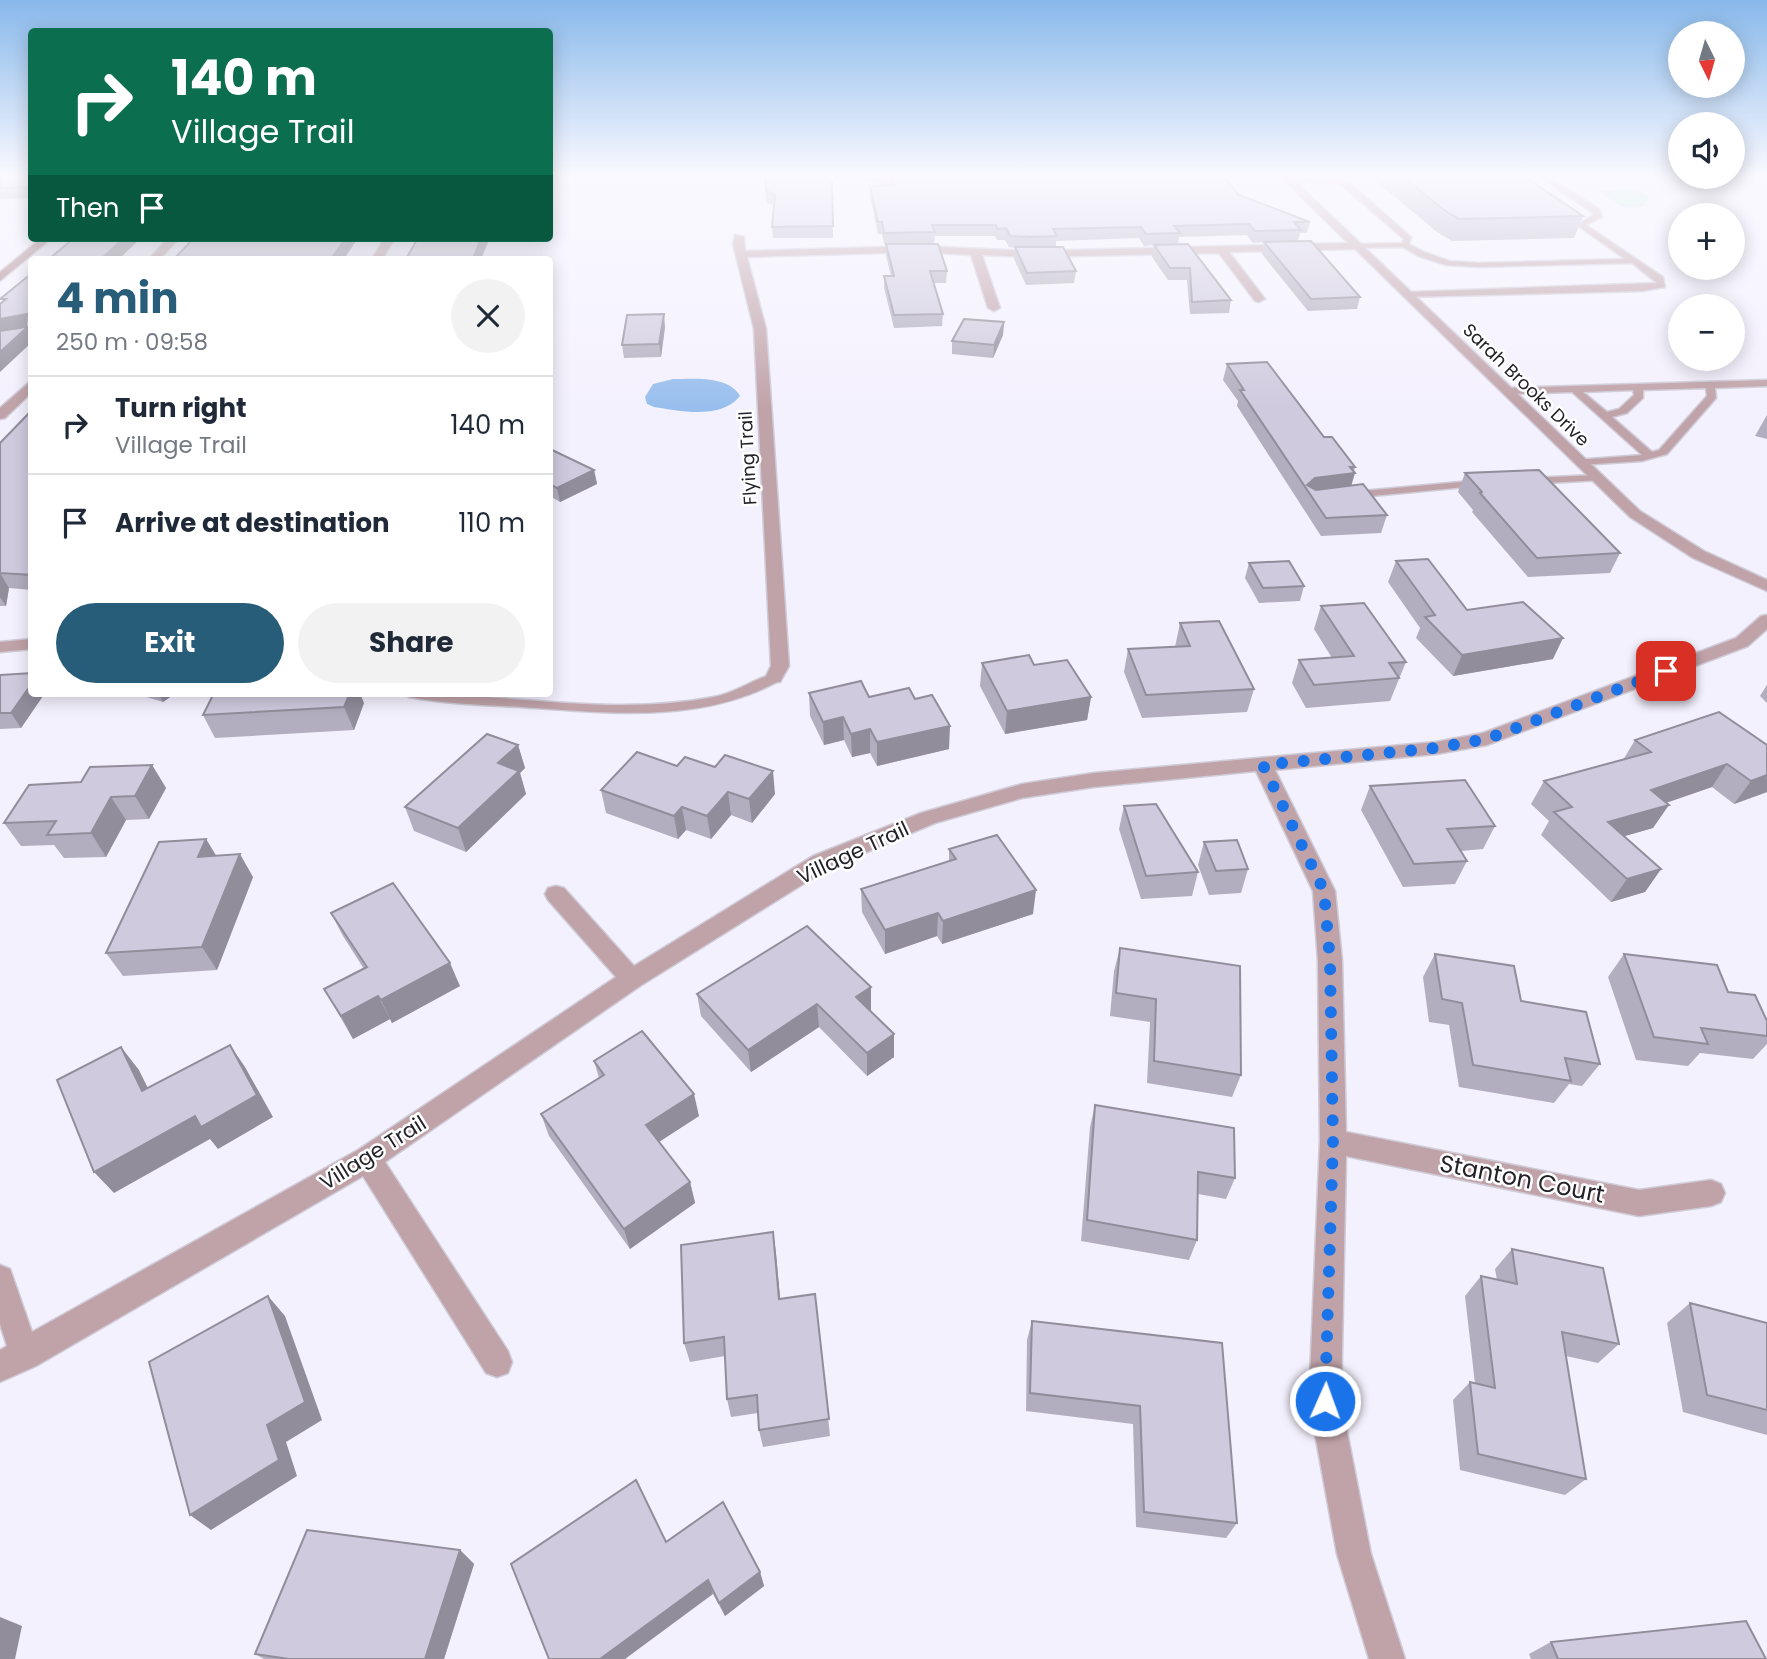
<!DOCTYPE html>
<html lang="en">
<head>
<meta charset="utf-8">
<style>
	body { margin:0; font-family:Poppins,sans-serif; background:#f2f2f3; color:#1f2937; height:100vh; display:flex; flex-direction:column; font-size:26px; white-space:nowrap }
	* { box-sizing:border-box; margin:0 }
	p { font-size:23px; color:#747a83 }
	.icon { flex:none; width:38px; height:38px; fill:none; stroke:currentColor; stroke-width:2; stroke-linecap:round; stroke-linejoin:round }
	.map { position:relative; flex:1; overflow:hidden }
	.sheet { position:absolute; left:28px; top:256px; width:525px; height:441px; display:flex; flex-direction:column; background:#fff; border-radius:7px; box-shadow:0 4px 18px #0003 }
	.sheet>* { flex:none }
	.guide { position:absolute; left:28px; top:28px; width:525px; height:214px; border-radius:7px; box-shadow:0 4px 18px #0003; background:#0b6e4f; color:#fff; overflow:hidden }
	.needle { width:46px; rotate:175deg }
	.buttons { position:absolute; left:1668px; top:21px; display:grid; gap:14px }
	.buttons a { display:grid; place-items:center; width:77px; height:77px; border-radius:50%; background:#fff; box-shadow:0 4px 18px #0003; font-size:35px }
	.pin { position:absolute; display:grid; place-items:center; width:60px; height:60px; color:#fff; margin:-30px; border-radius:14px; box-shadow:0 4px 10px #0006 }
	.me { position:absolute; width:77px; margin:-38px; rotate:2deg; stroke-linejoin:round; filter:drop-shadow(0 0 5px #0008) }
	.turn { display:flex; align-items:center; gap:24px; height:147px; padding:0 28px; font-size:32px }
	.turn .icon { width:91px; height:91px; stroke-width:2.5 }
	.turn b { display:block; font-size:49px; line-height:60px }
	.then { display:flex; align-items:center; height:66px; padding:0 28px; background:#0003; gap:14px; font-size:26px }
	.round { display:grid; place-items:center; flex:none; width:74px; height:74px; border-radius:37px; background:#f2f2f3 }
	.head { display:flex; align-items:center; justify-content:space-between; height:119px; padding:0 28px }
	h1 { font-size:42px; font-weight:700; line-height:52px; color:#275d78 }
	.button { display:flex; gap:14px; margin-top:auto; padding:14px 28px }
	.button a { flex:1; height:80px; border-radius:42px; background:#275d78; color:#fff; font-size:28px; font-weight:700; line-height:80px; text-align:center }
	.button a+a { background:#f2f2f3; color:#1f2937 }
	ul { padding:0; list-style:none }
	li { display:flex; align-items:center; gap:21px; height:98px; padding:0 28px; border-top:2px solid #e0e1e3 }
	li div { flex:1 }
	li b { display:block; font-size:26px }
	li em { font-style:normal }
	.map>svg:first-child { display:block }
</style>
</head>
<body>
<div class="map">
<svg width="1767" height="1659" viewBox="0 0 1767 1659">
	<rect width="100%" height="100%" fill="#f4f1fe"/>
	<path fill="#b8edcd" d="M1636,190L1649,197L1643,207H1623L1598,191Z"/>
	<path fill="#97beed" d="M673,379C692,379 729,375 740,396C721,420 680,411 654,407L647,404L645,397L653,384Z"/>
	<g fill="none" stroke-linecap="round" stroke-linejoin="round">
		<g stroke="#cfccd8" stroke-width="3">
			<g id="lane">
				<path d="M1539,176H1547L1599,209L1602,217L1586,225L1663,277L1665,287L1642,291L1406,297L1405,295L1409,292L1657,283L1632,263L1478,267L1446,265L1418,256L1403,247L1355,248L1358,244L1402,243L1404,239L1345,188L1336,184L1287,181L1291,179L1337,180L1351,184L1411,237L1409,244L1424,252L1450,261L1478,263L1625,259L1577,225L1595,214L1593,213Z"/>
				<path d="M1767,380V386L1715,388L1716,398L1667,454L1642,461L1580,465L1575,462L1576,460L1642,455L1572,392L1508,394L1503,391L1508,388ZM1706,388L1707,396L1659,450L1652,452L1612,417L1627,413L1643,398V390ZM1633,390L1634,395L1619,409L1607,412L1583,392Z"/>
				<path d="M1597,475L1603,478L1601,480L1529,484L1523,481L1529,478Z"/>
				<path d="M1482,480L1488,483L1486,485L1351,498L1345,495L1351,492Z"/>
				<path d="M774,674L779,675L781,678L779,681C699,724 609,713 521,707C484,705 446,704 409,697L402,693C505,693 611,717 714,697C736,693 753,679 774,674Z"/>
			</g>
		</g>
		<g stroke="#cfccd8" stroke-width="3">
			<g id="street">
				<path d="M857,176L919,178L924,181L919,184L878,183Z"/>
				<path d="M1280,176H1290L1640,511L1704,551L1767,580V591L1693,558L1630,517L1355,249L1229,252L1265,299L1259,302L1255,301L1219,253L1031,257L982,255L1000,308L994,311L988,308L971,255L919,252L747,257L766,329L789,666L780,682H768L765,678L771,666L754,329L733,244L735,235L744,237L745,251L919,246L1031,251L1348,243Z"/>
				<path d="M168,238H179L160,259H149Z"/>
				<path d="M385,238H395L382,259H372Z"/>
				<path d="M32,380V392L5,418L0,419V408Z"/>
				<path d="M1767,615V629L1748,646L1487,745L1436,754L1275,770L1335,891L1342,961L1346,1132L1639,1190L1711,1180L1721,1184L1725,1193L1721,1202L1711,1206L1639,1216L1346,1156L1341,1401L1371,1554L1405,1659H1369L1337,1554L1309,1401L1320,1141L1318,961L1313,891L1256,771L1094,787L1022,798L935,823L829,868L640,986L385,1162L508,1351L512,1362L508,1373L497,1377L486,1373L363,1176L36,1366L0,1382V1350L7,1346L0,1324V1265L10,1269L32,1332L358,1150L616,977L548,900L545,894L548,888L556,886L564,888L634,966L813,856L921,813L1022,784L1094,773L1436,742L1483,733L1736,638L1761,616Z"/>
				<path d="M32,639V649L0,652V642Z"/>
			</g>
		</g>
		<g stroke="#cfccd8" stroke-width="3">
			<path id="secondary" d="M41,238H52L0,281V272Z"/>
		</g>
		<use href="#lane" fill="#c0a3a9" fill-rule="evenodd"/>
		<use href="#street" fill="#c0a3a9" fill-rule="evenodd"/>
		<use href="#secondary" fill="#a67c85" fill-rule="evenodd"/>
	</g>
	<g fill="#b2aebf">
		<path d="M0,176H32V198L0,199Z"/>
		<path d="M765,176L820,178L832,182L833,238H773L772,227L774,205L766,203Z"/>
		<path d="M891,176L1239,195L1310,222L1307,233H1300L1298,241L1360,297L1357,309L1308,311L1262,254L1264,242L1253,243L1247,235L1179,237L1178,245L1231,300L1229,313L1190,314L1187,280H1168L1152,257L1154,245L1144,246L1139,238L1056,241V247L1076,271L1074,283L1026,285L1014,259L1015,248L1009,247L1005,240H997L995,236H935L934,244L947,271L946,283H933L943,314L942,326L894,328L884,288V276H891L886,256V244H884L882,234H878L870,196V186L891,185Z"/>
		<path d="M1370,176H1524L1583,216L1574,238L1452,241L1437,232Z"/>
		<path d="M1004,322L1003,335L993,358L952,354V341Z"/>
		<path d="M665,327L661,357L624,358L622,345Z"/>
		<path d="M1227,364L1324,437L1355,467L1351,485L1387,515L1381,533L1321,536L1237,406L1238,401L1223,380Z"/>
		<path d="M32,410V590L9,588L6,606H0V443Z"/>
		<path d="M1767,415V439L1755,436Z"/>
		<path d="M550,449L594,470L597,484L560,502L550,496Z"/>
		<path d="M1465,473L1620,553L1610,573L1528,577L1472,512L1473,510L1458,492Z"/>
		<path d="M1396,561L1467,610L1553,659L1453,676L1416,638L1420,628L1388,582Z"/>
		<path d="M1249,563L1304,586L1300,601L1259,603L1245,578Z"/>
		<path d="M1321,606L1406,662L1390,701L1306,708L1292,683L1299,660L1332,658L1314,629Z"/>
		<path d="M1180,623L1254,689L1247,712L1142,718L1124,672L1128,649L1175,647Z"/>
		<path d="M982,663L1034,665L1091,697L1087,720L1005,734L980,686Z"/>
		<path d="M0,675L32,693H45L21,728L0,729Z"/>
		<path d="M1767,685V703L1760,696Z"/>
		<path d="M133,693H176L163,702Z"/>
		<path d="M809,693L915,699L949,749L877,766L870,753L852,757L844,740L824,745L810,716Z"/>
		<path d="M364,703L354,730L215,738L203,715Z"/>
		<path d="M1635,740L1767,745V792L1734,804L1712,787L1666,803L1653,828L1624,836L1661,869L1645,892L1611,902L1541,835L1549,821L1531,804L1544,781L1623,760Z"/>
		<path d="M518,745L525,768L520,773L526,794L466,852L414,831L405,807Z"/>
		<path d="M152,765L166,788L149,819L126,820L106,857L64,858L54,845L21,846L4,823L81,782Z"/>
		<path d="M677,766L775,794L752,823L731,815L711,839L686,830L678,839L606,813L601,790Z"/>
		<path d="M1370,786L1495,826L1483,849L1461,851L1467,861L1455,884L1403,887L1361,810Z"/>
		<path d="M1124,806L1198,872L1192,896L1141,899L1119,829Z"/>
		<path d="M206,839L216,856L253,877L217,970L123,976L106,953Z"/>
		<path d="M1204,842L1248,869L1241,893L1209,895L1198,865Z"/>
		<path d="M949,849L1033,914L942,944L937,936L885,954L862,912L861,889L949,861Z"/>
		<path d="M331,913L460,986L392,1023L390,1019L353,1039L324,989L364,969L343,936Z"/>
		<path d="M1120,948L1241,1075L1232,1097L1147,1083L1150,1022L1110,1016L1114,971Z"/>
		<path d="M1435,954L1521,1001L1600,1064L1582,1086L1569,1084L1554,1103L1459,1087L1449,1025L1429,1022L1423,977Z"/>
		<path d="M1624,954L1728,992L1767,1021V1044L1753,1059L1700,1053L1688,1066L1636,1060L1608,977Z"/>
		<path d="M871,987V1010L870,1011L894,1057L867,1076L819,1027L751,1072L701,1016L697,994Z"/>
		<path d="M594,1061L699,1116L659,1142L690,1182L695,1203L630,1249L549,1136L541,1114L599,1078Z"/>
		<path d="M1095,1105L1235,1178L1226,1199L1198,1194L1197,1240L1189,1260L1081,1241L1090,1127Z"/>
		<path d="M773,1232L780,1299L815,1294L830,1436L763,1447L759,1430L758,1413L731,1417L727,1399L725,1356L690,1362L684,1343Z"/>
		<path d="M1512,1249L1619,1344L1598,1363L1566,1356L1586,1479L1565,1495L1460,1470L1453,1400L1470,1382L1475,1384L1465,1296L1481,1276L1497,1280L1495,1269Z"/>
		<path d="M1690,1303L1767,1323V1435L1683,1412L1667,1323Z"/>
		<path d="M1032,1321L1222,1343L1237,1523L1226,1538L1136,1527L1133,1424L1026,1411L1027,1340Z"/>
		<path d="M666,1542L760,1572L764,1586L725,1616L713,1594Z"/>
		<path d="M460,1550L474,1564L444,1659H264L255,1654Z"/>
		<path d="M1551,1642L1766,1659H1531L1529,1654Z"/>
	</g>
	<g fill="#918d9b">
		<path d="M124,238H141L119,259H101Z"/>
		<path d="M346,238H358L344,259H331Z"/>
		<path d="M481,238H490L481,259H473Z"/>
		<path d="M27,314L32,323V342L0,372V319Z"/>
		<path d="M664,314L665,327L661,357L659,344Z"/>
		<path d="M1004,322L1003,335L993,358L994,345Z"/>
		<path d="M594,470L597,484L560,502L557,488Z"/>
		<path d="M1355,473L1350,490L1311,495L1307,485L1315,478Z"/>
		<path d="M0,573L9,588L6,606L0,597Z"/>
		<path d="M1563,638L1553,659L1453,676L1462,655Z"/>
		<path d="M32,683V693H45L21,728L11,713Z"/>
		<path d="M158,693H176L163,702Z"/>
		<path d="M350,693H360L364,703L354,730L344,707Z"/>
		<path d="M1091,697L1087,720L1005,734L1007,711Z"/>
		<path d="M843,717L844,740L824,745L823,722Z"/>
		<path d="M950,726L949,749L877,766V742Z"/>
		<path d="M870,729V753L852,757L851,734Z"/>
		<path d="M518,745L525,768L520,773L526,794L466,852L458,828L498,763Z"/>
		<path d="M1727,764L1712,787L1636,813L1651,790Z"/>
		<path d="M152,765L166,788L149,819L135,796Z"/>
		<path d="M773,771L775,794L752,823L749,799Z"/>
		<path d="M1767,775V792L1734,804L1751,781Z"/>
		<path d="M728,792L731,815L711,839L707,816Z"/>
		<path d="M111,797L126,820L106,857L91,833Z"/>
		<path d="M1669,805L1653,828L1594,845L1608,822Z"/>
		<path d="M682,807L686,830L678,839L674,816Z"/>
		<path d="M206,839L220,862L198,857Z"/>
		<path d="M240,854L253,877L217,970L202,947Z"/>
		<path d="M1661,869L1645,892L1611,902L1627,879Z"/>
		<path d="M1036,890L1033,914L942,944L943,921Z"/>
		<path d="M938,913L937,936L885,954V930Z"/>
		<path d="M450,963L460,986L392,1023L381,1000Z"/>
		<path d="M871,987V1010L857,1020L856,997Z"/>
		<path d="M378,996L390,1019L353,1039L341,1016Z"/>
		<path d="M817,1004L819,1027L751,1072L748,1050Z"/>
		<path d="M894,1034V1057L867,1076V1053Z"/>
		<path d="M230,1045L245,1067L273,1117L218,1149L210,1139L114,1193L94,1172Z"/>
		<path d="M121,1047L139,1070L160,1113L142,1091Z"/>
		<path d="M694,1094L699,1116L651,1147L646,1125Z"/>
		<path d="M690,1182L695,1203L630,1249L624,1229Z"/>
		<path d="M773,1232L776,1253L782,1319L779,1299Z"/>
		<path d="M268,1296L285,1316L322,1420L286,1442L297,1476L211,1530L190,1515L267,1425Z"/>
		<path d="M460,1550L474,1564L444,1659H425Z"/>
		<path d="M760,1572L764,1586L725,1616L719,1603Z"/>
		<path d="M708,1580L713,1594L625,1659H600Z"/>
		<path d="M0,1617L22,1626L15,1659H0Z"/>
	</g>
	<g fill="#cfcade" stroke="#918d9b" stroke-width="2">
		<path d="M0,176H32V185L29,187L0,188Z"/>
		<path d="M765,176H820V178L832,182L833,226L772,227L775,195L766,191Z"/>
		<path d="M892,176H1224L1239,195L1310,222H1294L1301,230L1255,231L1249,224L1174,226L1180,233L1146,234L1141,227L1053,229L1057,236L1032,237L1010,236L1006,228L997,229L996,225H932L935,232L884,233L882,222H878L870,186L894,185Z"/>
		<path d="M1402,176H1524L1583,216L1459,219L1444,210Z"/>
		<path d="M74,238H124L101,259H49Z"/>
		<path d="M194,238H346L331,259H174Z"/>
		<path d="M418,238H481L473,259H406Z"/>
		<path d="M1311,241L1360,297L1311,299L1264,242Z"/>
		<path d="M886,244H938L947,271H930L943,314L894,315L884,276H894Z"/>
		<path d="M1188,244L1231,300L1192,302L1190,268H1170L1154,245Z"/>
		<path d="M1015,247H1063L1076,271L1027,273Z"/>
		<path d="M32,273V323L0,352V331L26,327L27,314L0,319V304L6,299H0Z"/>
		<path d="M664,314L659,344L622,345L627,315Z"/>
		<path d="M964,319L1004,322L994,345L952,341Z"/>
		<path d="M1267,362L1324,437H1332L1355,467H1350L1355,473L1315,478L1307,485L1316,490L1363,484L1387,515L1326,518L1240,390H1244L1227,364Z"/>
		<path d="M32,410V575L0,573V443Z"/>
		<path d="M550,449L594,470L557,488L550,484Z"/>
		<path d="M1539,470L1620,553L1537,558L1480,493L1482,492L1465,473Z"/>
		<path d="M1428,559L1467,610L1523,602L1563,638L1462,655L1425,617L1435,615L1396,561Z"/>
		<path d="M1289,561L1304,586L1263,588L1249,563Z"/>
		<path d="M1364,603L1406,662L1389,663L1399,678L1314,685L1299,660L1354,656L1321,606Z"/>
		<path d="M1219,621L1254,689L1146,695L1128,649L1190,646L1180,623Z"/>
		<path d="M1029,655L1034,665L1067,660L1091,697L1007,711L982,663Z"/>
		<path d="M32,673V683L11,713H0V675Z"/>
		<path d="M861,681L869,697L909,688L915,699L932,695L950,726L877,742L870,729L851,734L843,717L823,722L809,693Z"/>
		<path d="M214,693H350L344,707L203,715Z"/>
		<path d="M1719,712L1767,745V775L1751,781L1727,764L1651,790L1669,805L1608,822L1661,869L1627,879L1554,812L1572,807L1544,781L1651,752L1635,740Z"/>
		<path d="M487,734L518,745L498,763L519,771L458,828L405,807Z"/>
		<path d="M637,752L677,766L685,757L715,767L725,755L773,771L749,799L728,792L707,816L682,807L674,816L601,790Z"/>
		<path d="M152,765L135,796L111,797L91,833L47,835L56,821L4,823L29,785L81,782L90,767Z"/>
		<path d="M1465,780L1495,826L1447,829L1467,861L1414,864L1370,786Z"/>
		<path d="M1156,804L1198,872L1146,876L1124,806Z"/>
		<path d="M997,835L1036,890L943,921L938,913L885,930L861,889L956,859L949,849Z"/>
		<path d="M206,839L198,857L240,854L202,947L106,953L159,842Z"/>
		<path d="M1237,840L1248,869L1216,871L1204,842Z"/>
		<path d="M393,883L450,963L381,1000L378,996L341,1016L324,989L367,967L331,913Z"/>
		<path d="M807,926L871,987L856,997L894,1034L867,1053L817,1004L748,1050L697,994Z"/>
		<path d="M1120,948L1240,966L1241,1075L1154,1061L1156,999L1116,993Z"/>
		<path d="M1435,954L1514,966L1521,1001L1586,1012L1600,1064L1565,1058L1571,1081L1473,1065L1462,1003L1442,999Z"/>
		<path d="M1624,954L1717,965L1728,992L1755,995L1767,1021V1036L1701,1028L1708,1044L1654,1037Z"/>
		<path d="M642,1031L694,1094L646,1125L690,1182L624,1229L541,1114L604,1075L594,1061Z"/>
		<path d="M230,1045L257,1095L201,1127L195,1116L94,1172L57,1080L121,1047L142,1091Z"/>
		<path d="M1095,1105L1234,1128L1235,1178L1198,1172L1197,1240L1087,1220Z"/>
		<path d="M773,1232L779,1299L815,1294L829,1419L759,1430L757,1395L727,1399L724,1337L684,1343L681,1245Z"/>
		<path d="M1512,1249L1603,1268L1619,1344L1562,1332L1586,1479L1478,1454L1470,1382L1495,1388L1481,1276L1517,1284Z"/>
		<path d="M268,1296L305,1402L267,1425L279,1460L190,1515L149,1362Z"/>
		<path d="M1690,1303L1767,1323V1410L1707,1395Z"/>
		<path d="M1032,1321L1222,1343L1237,1523L1144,1512L1140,1406L1030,1393Z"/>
		<path d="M636,1480L666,1542L723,1502L760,1572L719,1603L708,1580L600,1659H549L511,1564Z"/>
		<path d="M307,1530L460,1550L425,1659H289L255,1654Z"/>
		<path d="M1746,1621L1766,1659H1558L1551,1642Z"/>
	</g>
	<linearGradient id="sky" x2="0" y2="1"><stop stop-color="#87b8ea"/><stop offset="0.43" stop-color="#faf9ff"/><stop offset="1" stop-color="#faf9ff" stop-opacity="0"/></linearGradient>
	<rect width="1767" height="408" fill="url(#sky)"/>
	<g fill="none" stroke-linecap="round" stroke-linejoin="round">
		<path stroke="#1a73e8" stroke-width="12" stroke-dasharray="0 21.6" d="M1325,1401L1333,1141L1330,961L1324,891L1263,765L1436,748L1487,739L1666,671"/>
	</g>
	<g text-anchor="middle" stroke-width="5" stroke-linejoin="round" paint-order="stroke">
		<g font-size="18" fill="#242229" stroke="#fff">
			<text transform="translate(1526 385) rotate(44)" y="6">Sarah Brooks Drive</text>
			<text transform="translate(748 458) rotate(-93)" y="6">Flying Trail</text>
		</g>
		<g font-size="21" fill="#242229" stroke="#fff">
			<text transform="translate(853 853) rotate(-25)" y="7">Village Trail</text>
			<text transform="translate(373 1153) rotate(-32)" y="7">Village Trail</text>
		</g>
		<g font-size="24" fill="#242229" stroke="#fff">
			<text transform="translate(1522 1179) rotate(11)" y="8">Stanton Court</text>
		</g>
	</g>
</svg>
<div class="buttons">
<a><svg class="needle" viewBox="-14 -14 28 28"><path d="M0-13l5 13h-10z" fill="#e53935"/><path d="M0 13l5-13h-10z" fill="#747a83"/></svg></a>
<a><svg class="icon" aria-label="sound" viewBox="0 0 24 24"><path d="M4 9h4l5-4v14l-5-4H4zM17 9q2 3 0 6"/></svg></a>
<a>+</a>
<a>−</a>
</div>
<div class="pin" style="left:1666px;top:671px;background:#d93025"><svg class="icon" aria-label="arrive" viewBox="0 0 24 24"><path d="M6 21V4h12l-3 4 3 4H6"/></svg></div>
<svg class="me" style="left:1325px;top:1401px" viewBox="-20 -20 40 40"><circle r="17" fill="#1a73e8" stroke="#fff" stroke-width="3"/><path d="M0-11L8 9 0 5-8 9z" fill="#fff"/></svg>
<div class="guide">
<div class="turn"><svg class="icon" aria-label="right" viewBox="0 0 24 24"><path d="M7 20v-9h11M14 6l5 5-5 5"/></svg><div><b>140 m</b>Village Trail</div></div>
<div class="then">Then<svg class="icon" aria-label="arrive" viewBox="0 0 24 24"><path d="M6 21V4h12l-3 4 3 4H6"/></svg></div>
</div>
<section class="sheet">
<div class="head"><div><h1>4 min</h1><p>250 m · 09:58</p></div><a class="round"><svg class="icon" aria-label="close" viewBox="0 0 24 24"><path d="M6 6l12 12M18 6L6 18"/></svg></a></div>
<ul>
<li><svg class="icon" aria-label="right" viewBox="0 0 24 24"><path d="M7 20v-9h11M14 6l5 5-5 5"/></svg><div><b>Turn right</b><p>Village Trail</p></div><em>140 m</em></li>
<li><svg class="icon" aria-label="arrive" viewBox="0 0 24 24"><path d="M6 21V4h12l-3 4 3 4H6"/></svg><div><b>Arrive at destination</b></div><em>110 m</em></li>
</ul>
<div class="button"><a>Exit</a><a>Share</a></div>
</section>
</div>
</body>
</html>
